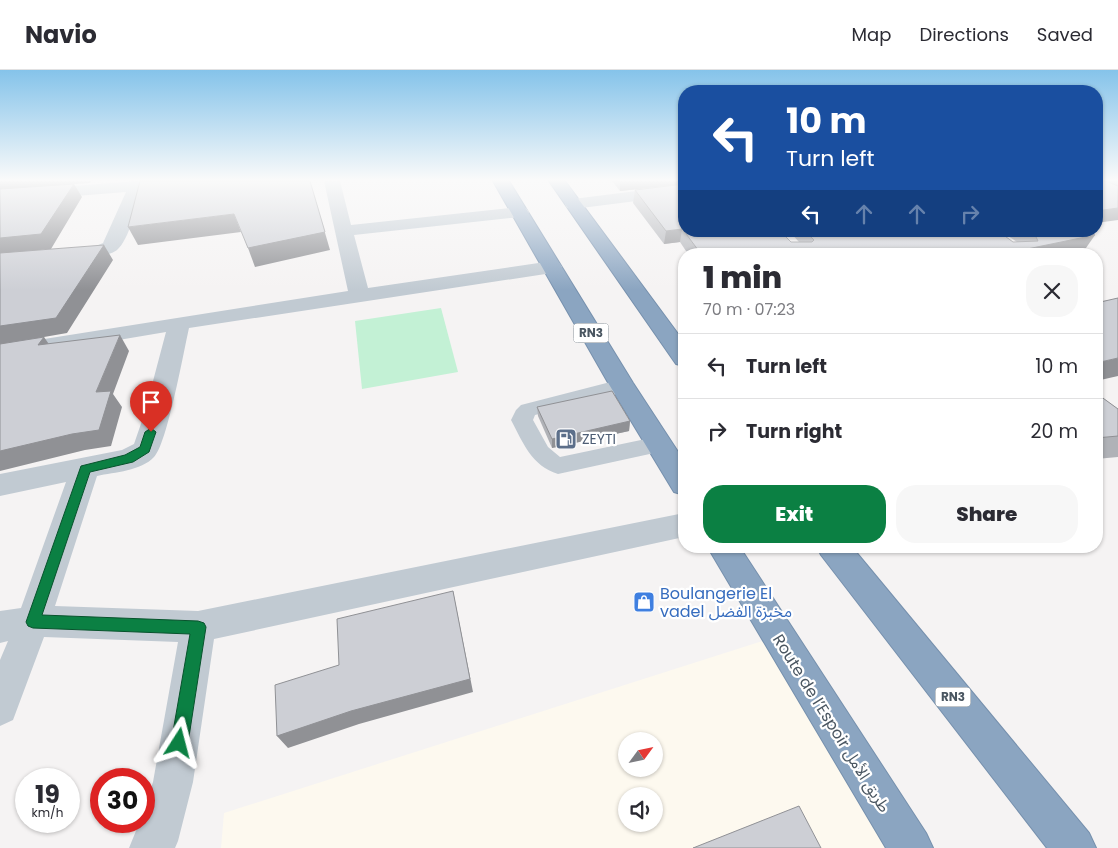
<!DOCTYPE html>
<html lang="en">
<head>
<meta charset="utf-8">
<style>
	body { margin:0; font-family:Poppins,"Noto Sans Arabic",sans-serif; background:#f7f7f7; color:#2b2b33; height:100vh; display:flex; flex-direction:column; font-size:19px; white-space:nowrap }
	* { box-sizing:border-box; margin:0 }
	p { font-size:16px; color:#7c7c81 }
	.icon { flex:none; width:28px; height:28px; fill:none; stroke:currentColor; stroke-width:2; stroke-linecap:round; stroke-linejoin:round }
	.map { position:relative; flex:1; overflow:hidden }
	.sheet { position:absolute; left:678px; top:178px; width:425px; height:305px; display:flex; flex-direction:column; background:#fff; border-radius:20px; box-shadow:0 1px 4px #0004 }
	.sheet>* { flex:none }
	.top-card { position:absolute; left:678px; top:15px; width:425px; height:152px; border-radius:20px; box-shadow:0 1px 4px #0004; background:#1a4fa0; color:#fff; overflow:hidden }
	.needle { width:32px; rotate:57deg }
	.buttons { position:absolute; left:618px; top:662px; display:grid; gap:10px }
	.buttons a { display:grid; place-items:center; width:45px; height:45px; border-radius:50%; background:#fff; box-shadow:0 1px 4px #0004; font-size:25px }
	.speed { position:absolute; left:15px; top:698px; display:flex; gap:10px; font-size:25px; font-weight:700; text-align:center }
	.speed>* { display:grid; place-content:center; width:65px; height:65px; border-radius:50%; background:#fff; box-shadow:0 1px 4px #0004; line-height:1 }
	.speed small { font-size:12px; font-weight:400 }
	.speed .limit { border:8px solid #d22; background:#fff; color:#111 }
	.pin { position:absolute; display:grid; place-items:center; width:42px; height:42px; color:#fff; margin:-51px -21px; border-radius:50% 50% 50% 0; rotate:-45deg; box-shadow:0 0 5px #0007 }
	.pin .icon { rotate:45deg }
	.me { position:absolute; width:55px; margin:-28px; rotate:9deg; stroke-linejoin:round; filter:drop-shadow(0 0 4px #0008) }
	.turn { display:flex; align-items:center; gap:18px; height:105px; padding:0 25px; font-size:22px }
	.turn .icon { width:65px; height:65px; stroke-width:2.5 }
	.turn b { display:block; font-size:35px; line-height:42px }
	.lanes { display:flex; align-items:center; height:48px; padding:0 25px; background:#0003; justify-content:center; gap:25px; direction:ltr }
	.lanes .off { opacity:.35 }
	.round { display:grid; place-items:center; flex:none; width:52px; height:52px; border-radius:20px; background:#f7f7f7 }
	.overview { display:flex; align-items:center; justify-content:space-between; height:85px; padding:0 25px }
	h1 { font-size:30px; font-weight:800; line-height:38px }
	.button { display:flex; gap:10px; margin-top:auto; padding:10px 25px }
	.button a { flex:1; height:58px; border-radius:20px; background:#0b8043; color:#fff; font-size:20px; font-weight:800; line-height:58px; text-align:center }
	.button a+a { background:#f7f7f7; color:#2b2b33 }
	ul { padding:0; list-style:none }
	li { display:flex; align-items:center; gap:15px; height:65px; padding:0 25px; border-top:1px solid #e1e1e2 }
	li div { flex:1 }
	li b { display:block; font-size:19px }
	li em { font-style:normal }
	header { display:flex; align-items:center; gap:30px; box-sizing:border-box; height:70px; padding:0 25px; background:#fff; border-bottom:1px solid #e1e1e2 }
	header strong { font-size:24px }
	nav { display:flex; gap:28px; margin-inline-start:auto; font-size:18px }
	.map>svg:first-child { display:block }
</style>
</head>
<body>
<header>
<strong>Navio</strong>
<nav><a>Map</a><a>Directions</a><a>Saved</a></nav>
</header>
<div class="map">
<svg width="1118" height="778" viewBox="0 0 1118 778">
	<rect width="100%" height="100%" fill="#f5f3f3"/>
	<path fill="#fdf9ef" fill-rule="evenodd" d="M791,562L923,778H221L224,743ZM626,671H654V699H626ZM626,726H654V754H626Z"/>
	<path fill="#c3f1d5" d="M441,238L458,302L362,319L355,251Z"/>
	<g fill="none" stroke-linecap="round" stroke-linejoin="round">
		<g stroke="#7690ad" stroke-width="2">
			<g id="highway">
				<path d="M493,111H509L633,313L684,391V425L674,422L610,316Z"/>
				<path d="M549,111H565L684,272V296L676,294Z"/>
				<path d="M707,476H739L926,763L933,778H886Z"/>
				<path d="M817,476H851L1089,763L1096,778H1047L821,485Z"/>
			</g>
		</g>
		<path fill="#c1cad2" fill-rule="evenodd" d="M622,309L629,311L632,316L629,321L535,345L533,350L548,377L560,387L660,366L668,368L671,374L668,380L558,404C532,396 523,373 511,350L516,340L521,335Z"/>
		<g fill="#c1cad2" fill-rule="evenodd">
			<path d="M135,111H206L204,114L198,116L143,120C137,135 129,170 117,180C106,190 20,196 0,198V186L96,176L103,173L126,122L0,132V122Z"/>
			<path d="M324,111H340L351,155L520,137L526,138L529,142L526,146L520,147L354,165L368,218L552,191L559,193L562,197L559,201L552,203L189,258C184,280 167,375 154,387C141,401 115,402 97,406L55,536L198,541L684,443V467L214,569L193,712L178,771L175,778H129L140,751H144V740L153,712L178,572L44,567L13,650L0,656V590L8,571L0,573V541L21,538L66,412L0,426V404L122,380L134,374L144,345L166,262L0,290V276L348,221Z"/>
			<path d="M684,115V125L573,139L567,138L565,134L567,130L573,129Z"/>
		</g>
		<use href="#highway" fill="#8ba5c1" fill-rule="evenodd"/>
	</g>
	<g fill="#b0b2b7">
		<path d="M612,111H684V114L620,121Z"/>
		<path d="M1096,111H1118V150Z"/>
		<path d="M635,120L791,172H799L789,161H998L1013,172H1017L1001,161H1087L1086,178L1061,184H688L680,172L664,174L633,133Z"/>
		<path d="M1096,323L1118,339V387L1096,389Z"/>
		<path d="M537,337L630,351L629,361L552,378L538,346Z"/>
	</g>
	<g fill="#909195">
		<path d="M0,111H91L90,113L74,114L82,127L51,179L0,184Z"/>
		<path d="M310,111L330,180L255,197L248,178Z"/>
		<path d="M620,111H684V114L620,121Z"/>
		<path d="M1118,138V150L1096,153V141Z"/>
		<path d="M234,144L241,162L138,175L128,157Z"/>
		<path d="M682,159L680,172L664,174L666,161Z"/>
		<path d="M1095,165L1086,178L1061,184H1003Z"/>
		<path d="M104,175L113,190L67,263L44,267L55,283L0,274V256Z"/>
		<path d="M120,265L129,281L113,324L122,337L111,376L85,380L0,401V381L96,322Z"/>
		<path d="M1118,288V306L1096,311V293Z"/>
		<path d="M630,351L629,361L552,378V369Z"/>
		<path d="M453,521L473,622L359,654L288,678L277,666Z"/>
	</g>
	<g fill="#cdcfd5" stroke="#909195">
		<path d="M140,111H310L325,162L248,178L234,144L128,157Z"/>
		<path d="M1096,111H1106L1118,116V138L1096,141Z"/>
		<path d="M74,114L41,164L0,168V119Z"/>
		<path d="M684,114V161L682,159L666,161L635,120Z"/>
		<path d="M684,161H780L791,172H812L814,170L805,161H998L1013,172L1038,171L1035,165L1029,161H1087L1095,165L1003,184H701Z"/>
		<path d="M104,175L56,248L0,256V183Z"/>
		<path d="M1118,228V288L1096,293V233Z"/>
		<path d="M120,265L96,322L111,321L99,360L72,364L0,381V274L44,267L38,275Z"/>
		<path d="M612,321L630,351L552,369L537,337Z"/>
		<path d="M1096,323L1118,339V366L1096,368Z"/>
		<path d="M453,521L470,609L351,641L277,666L275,615L339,595L337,549Z"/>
		<path d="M799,736L821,778H693Z"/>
	</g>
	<linearGradient id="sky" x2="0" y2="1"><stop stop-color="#85c3ea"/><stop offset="0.5" stop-color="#fafafa"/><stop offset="1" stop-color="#fafafa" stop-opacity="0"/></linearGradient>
	<rect width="1118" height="220" fill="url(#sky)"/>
	<path fill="#0b8043" stroke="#07532c" d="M151,358L156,362L149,382L133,392L90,402L42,545L198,551L204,553L206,557L188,673L185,679L179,681L174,679L171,673L190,564L33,558L28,556L26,552L81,396L125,385L140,377L145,362Z"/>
	<defs>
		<g id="fuel-square" transform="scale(1.125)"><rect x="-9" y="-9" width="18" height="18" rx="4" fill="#5c6f8a" stroke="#fff"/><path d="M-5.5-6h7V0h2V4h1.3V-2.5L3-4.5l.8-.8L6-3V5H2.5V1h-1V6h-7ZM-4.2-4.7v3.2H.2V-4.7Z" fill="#fff"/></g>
		<g id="shop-square" transform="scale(1.125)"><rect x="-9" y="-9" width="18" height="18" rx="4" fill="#3f7fe0" stroke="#fff"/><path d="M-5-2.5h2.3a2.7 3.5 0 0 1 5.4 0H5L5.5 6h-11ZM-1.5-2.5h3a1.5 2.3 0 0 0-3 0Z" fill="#fff"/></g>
	</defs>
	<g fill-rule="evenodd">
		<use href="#fuel-square" x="566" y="369"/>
		<use href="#shop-square" x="644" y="532"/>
	</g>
	<g text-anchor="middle" stroke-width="4.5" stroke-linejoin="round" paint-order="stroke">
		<g fill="#fff" stroke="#808990" stroke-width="1">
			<rect x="573.5" y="253.5" width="35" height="19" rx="4"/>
			<rect x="935.5" y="617.5" width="35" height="19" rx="4"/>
		</g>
		<g font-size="12" font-weight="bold" fill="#4a5661">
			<text x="591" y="267">RN3</text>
			<text x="953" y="631">RN3</text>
		</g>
		<g font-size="14" fill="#4e5e75" stroke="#fff" text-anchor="start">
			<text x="582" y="374">ZEYTI</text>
		</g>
		<g font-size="16" fill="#366cbe" stroke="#fff" text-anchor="start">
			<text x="660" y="529">Boulangerie El<tspan x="660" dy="18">vadel مخبزة الفضل</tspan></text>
		</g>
		<g font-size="16" fill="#4a5661" stroke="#fff">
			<text transform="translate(832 653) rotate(58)" y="6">Route de l’Espoir طريق الأمل</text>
		</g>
	</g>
</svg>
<div class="buttons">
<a><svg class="needle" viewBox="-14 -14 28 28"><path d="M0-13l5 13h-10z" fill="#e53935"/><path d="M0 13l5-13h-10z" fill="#7c7c81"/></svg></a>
<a><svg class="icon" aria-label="sound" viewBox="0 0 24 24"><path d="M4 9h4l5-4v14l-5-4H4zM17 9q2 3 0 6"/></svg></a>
</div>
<div class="speed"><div>19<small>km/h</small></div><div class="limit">30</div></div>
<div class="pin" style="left:151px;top:362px;background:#d93025"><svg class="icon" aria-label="arrive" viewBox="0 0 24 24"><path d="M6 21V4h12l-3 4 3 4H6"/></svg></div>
<svg class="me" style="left:179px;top:673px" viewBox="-20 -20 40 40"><path d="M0-17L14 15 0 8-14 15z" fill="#0b8043" stroke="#fff" stroke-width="4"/></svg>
<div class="top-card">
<div class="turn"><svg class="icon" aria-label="left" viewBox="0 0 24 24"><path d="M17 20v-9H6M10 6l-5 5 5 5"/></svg><div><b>10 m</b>Turn left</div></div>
<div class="lanes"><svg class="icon" aria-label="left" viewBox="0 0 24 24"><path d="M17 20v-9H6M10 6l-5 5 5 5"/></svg><svg class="icon off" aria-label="ahead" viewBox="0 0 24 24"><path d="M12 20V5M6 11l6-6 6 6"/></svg><svg class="icon off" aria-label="ahead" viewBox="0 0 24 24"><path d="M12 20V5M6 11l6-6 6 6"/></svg><svg class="icon off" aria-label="right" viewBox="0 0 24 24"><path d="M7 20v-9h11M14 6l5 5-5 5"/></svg></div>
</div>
<section class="sheet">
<div class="overview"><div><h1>1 min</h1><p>70 m · 07:23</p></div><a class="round"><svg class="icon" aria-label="close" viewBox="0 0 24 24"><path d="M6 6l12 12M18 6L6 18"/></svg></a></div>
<ul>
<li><svg class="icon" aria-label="left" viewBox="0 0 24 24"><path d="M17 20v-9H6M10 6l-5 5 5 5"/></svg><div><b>Turn left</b></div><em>10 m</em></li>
<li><svg class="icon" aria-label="right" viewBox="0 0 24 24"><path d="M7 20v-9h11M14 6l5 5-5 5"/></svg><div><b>Turn right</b></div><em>20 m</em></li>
</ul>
<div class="button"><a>Exit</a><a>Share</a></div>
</section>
</div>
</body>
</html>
